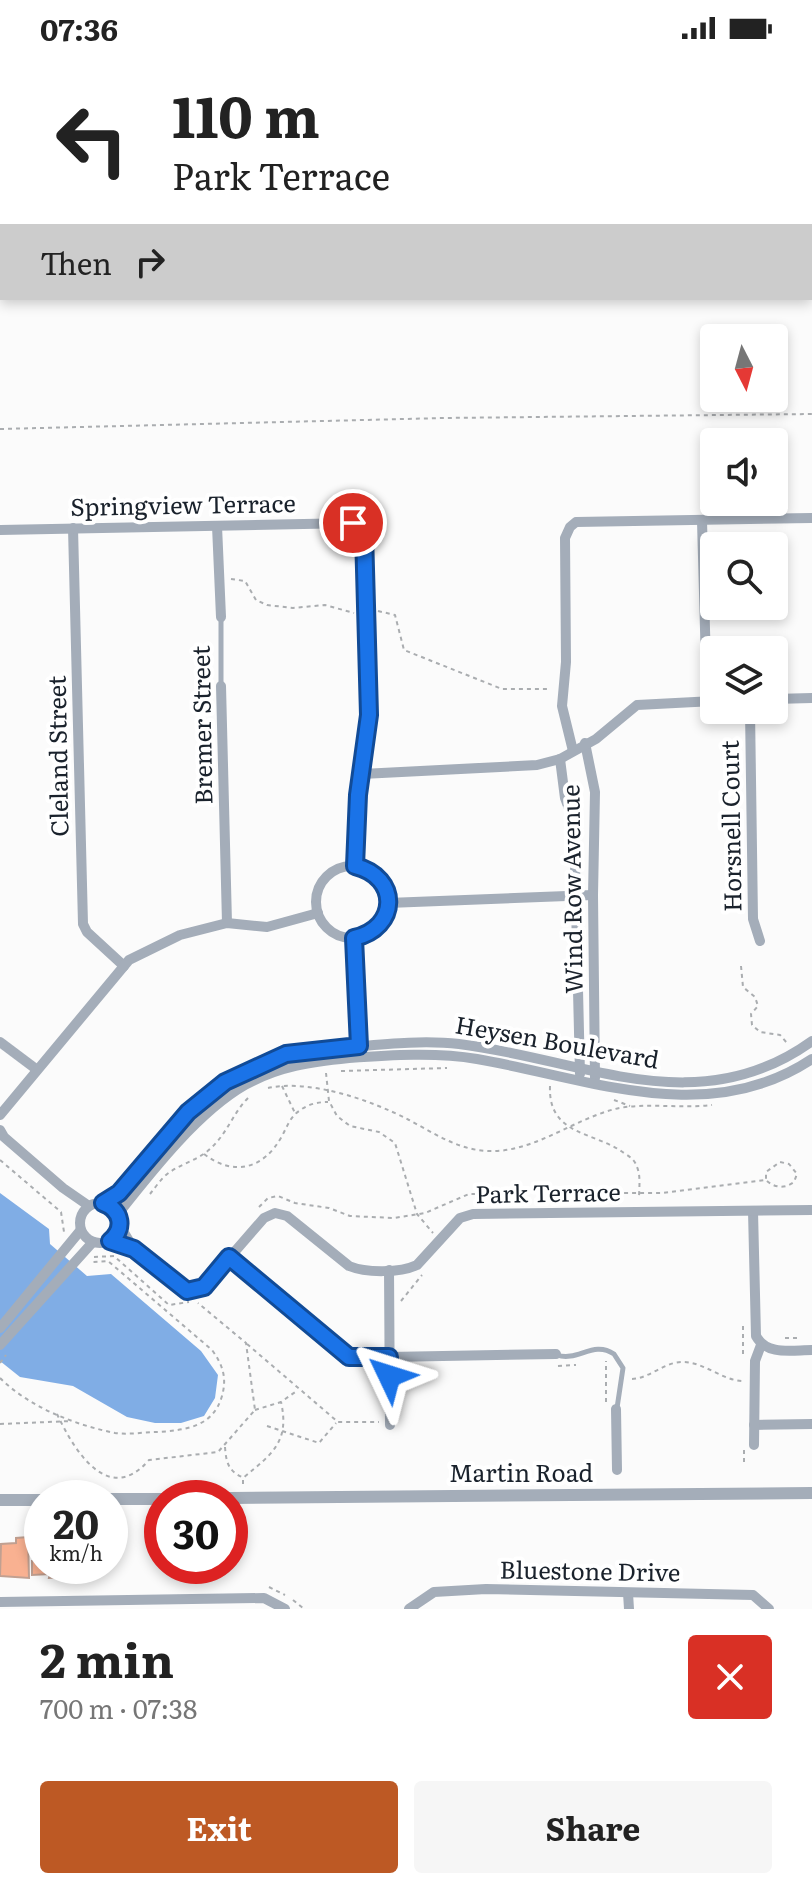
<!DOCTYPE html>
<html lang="en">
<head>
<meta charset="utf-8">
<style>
	body { margin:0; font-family:Literata,serif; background:#f6f6f6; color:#222; height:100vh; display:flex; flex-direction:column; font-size:30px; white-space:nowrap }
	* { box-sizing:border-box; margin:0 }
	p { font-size:26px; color:#767676 }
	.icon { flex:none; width:44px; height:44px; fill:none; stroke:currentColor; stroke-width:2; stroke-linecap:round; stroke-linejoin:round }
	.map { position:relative; height:1553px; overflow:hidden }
	.drawer { display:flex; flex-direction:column; background:#fff; flex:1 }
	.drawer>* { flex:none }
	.hud { position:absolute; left:0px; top:0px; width:812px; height:244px; box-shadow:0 4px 12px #0003; background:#fff; color:#222; overflow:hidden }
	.needle { width:52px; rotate:174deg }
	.fabs { position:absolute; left:700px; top:268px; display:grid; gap:16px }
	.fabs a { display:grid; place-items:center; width:88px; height:88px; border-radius:8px; background:#fff; box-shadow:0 4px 12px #0003; font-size:40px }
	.speed { position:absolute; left:24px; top:1424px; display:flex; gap:16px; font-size:40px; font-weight:700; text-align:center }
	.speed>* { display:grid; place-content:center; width:104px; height:104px; border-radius:50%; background:#fff; box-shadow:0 4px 12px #0003; line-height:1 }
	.speed small { font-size:20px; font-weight:400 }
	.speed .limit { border:12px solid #d22; background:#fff; color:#111 }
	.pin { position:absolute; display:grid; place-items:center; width:68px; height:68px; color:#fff; margin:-34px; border:4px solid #fff; border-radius:50%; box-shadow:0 2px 8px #0007 }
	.me { position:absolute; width:88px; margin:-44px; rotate:311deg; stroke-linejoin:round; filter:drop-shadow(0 0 6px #0008) }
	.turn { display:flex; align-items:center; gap:28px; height:168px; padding:0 40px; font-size:36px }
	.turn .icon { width:104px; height:104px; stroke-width:2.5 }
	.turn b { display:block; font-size:56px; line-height:68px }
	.then { display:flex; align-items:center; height:76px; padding:0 40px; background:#0003; gap:16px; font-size:30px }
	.round { display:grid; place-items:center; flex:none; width:84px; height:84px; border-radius:8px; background:#f6f6f6 }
	.overview { display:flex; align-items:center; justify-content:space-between; height:136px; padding:0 40px }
	h1 { font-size:48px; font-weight:700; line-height:60px }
	.cta { display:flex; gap:16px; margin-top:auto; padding:16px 40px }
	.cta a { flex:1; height:92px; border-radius:8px; background:#bd5924; color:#fff; font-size:32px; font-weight:700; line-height:92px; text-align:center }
	.cta a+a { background:#f6f6f6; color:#222 }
	.status { display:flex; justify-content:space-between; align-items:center; height:56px; padding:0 40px; background:#fff; direction:ltr }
	.status svg { height:22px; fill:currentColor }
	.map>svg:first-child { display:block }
</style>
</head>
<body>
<div class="status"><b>07:36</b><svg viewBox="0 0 49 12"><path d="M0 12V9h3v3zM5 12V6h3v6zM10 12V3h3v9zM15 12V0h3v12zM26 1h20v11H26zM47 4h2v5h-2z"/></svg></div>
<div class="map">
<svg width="812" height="1553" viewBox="0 0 812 1553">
	<rect width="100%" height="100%" fill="#fbfbfb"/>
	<path fill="#80ade5" d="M0,1137L49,1173L50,1188L87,1220L111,1218L201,1295L218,1319L215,1342L204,1360L181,1367H155L127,1361L73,1330L20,1321L0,1305Z"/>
	<g fill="#f9b191" stroke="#c1a091" stroke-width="2">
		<path d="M28,1481L29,1522L0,1520L1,1488L16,1487V1482Z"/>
		<path d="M35,1485H42V1510H61V1521L49,1522L50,1518L32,1519V1505H36Z"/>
	</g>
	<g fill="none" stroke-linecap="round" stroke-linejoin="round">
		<g stroke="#aaadb0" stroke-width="2" stroke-dasharray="4 4" stroke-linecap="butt">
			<path d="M0,373L444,362L812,358"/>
			<path d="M231,523L245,525L256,544L267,549L293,552L325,549L354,557"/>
			<path d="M378,555L395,559L404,594L502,633H548"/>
			<path d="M741,910L743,931L755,941L758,950L751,958L752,969L760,976L780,979L787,987"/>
			<path d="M341,1015L447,1012"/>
			<path d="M326,1017L329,1045L337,1060L350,1070L379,1076L395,1087L417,1158L433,1177"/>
			<path d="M282,1030L295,1057"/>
			<path d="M550,1030C548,1080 594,1075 624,1097C630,1101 635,1104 637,1111C641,1120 639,1133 639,1143"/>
			<path d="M268,1032C310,1023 371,1044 409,1064C434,1077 458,1094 488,1095C533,1097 572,1064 615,1053C644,1046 681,1053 712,1049"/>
			<path d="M614,1044L630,1050"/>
			<path d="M204,1098C234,1121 264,1113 282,1080C287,1071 290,1061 299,1055C308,1048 318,1046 328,1046"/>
			<path d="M0,1104L61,1156L64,1176"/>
			<path d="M150,1138C155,1132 160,1124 166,1119C179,1108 197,1105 210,1093C227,1078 233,1057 248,1042"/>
			<path d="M593,1144L619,1137H663L766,1124C774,1132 785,1133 794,1126L797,1118L789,1108L780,1106L766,1116V1124"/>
			<path d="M259,1151L268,1142L278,1140L295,1147L329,1152L350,1160L394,1162L425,1157L469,1138H511L535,1145"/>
			<path d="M94,1201L114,1200L169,1249L189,1246"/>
			<path d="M401,1245L422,1219"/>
			<path d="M743,1270V1300"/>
			<path d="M785,1282H799"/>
			<path d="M247,1288L338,1366H379"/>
			<path d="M0,1307L6,1299"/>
			<path d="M558,1310L576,1309"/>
			<path d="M0,1322C29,1351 75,1369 115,1377C129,1379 144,1376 158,1376C186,1374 213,1371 222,1340C227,1322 223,1309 212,1294L108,1205L93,1206"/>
			<path d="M632,1323C650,1322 663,1307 681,1306C703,1305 721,1324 742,1325"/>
			<path d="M606,1346V1305"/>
			<path d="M255,1354L281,1346L298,1334"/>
			<path d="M57,1358C74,1394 108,1451 149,1404L218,1396L255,1354L246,1287L198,1247"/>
			<path d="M0,1368L71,1365"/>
			<path d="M267,1370L319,1387L336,1367"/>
			<path d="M225,1391C226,1405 228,1415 242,1421"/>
			<path d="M744,1394V1406"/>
			<path d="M243,1428V1422C272,1398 290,1386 281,1346"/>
			<path d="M269,1531L285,1539"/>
			<path d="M293,1544L304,1553"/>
		</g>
		<g stroke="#a4adb9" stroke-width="5">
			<path d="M221,562V630"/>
			<path d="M231,1202L349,1301H388"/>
			<path d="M557,1299C578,1306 593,1284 614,1298L623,1312L617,1352"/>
		</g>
		<g stroke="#a4adb9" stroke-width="10">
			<path d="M702,465L707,645"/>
			<path d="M217,470L221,561"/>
			<path d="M73,472L83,868L87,876L124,910"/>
			<path d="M0,474L353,467L360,470L364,477L369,659L358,739L355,810"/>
			<path d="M221,630L227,867"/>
			<path d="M774,643L812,642"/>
			<path d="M750,654L753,863L760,885"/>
			<path d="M585,687L595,736L593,839L595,1022"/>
			<path d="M573,695L562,650L566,606L565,482L570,471L576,466L812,462"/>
			<path d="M560,703L565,742L574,766L580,1018"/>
			<path d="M362,718L537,709L560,703L596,683L637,649L714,645"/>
			<circle cx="352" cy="846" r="36"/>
			<path d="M388,847L593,839"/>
			<path d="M354,882L360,996"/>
			<path d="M0,986L36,1013"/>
			<path d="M0,1059L129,904L180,879L227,867L267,871L318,857"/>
			<path d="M0,1074L4,1081L63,1132L89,1150"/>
			<circle cx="100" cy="1167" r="20"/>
			<path d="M103,1147C132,1128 150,1097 173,1071C202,1037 242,1014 284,999C304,992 328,993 350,991C385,988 424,984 459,988C583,1003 697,1068 812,985"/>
			<path d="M753,1155L756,1280C767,1300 792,1294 812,1294"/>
			<path d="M118,1158C152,1115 198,1056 245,1029C279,1010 311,1006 349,1002C390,999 437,996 477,1003C588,1022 707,1073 812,1003"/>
			<path d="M120,1170L134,1193L181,1232L193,1235L204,1231L264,1162L275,1157L287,1160L349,1210C366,1217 400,1217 417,1209L460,1162L473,1158L812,1154"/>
			<path d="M389,1214L390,1369"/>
			<path d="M0,1272L80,1175"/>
			<path d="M0,1289L92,1187"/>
			<path d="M389,1301L556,1298"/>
			<path d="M616,1353L617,1414"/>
			<path d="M754,1369L812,1368"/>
			<path d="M754,1389L755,1305L761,1289"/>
			<path d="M628,1537L629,1553"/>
			<path d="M0,1546L264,1542L285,1553"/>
			<path d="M409,1553L434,1536L486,1533L753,1539L769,1553"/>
		</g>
		<g stroke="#a4adb9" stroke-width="12">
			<path d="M230,1442L812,1437"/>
			<path d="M110,1443H162"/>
			<path d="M0,1444H42"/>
		</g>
	</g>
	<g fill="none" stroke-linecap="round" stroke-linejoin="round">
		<g stroke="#114b97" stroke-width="20">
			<path id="route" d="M353,467L360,470L364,477L369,659L358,739L355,810C400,821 399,872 354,882L359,990L286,998L225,1026L188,1056L119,1137L103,1147C122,1154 125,1173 110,1185L134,1193L187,1235L204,1231L229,1201L349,1301H389V1320"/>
		</g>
		<use href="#route" stroke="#1a73e8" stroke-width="14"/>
	</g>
	<g text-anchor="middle" stroke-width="8" stroke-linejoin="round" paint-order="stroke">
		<g font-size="24" fill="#1a222c" stroke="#fff">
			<text transform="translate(183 450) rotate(-1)" y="8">Springview Terrace</text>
			<text transform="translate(203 669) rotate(-91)" y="8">Bremer Street</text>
			<text transform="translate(59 700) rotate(-91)" y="8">Cleland Street</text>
			<text transform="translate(732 770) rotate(-91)" y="8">Horsnell Court</text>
			<text transform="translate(573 833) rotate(-91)" y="8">Wind Row Avenue</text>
			<text transform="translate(557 987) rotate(10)" y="8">Heysen Boulevard</text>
			<text transform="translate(548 1138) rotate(-1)" y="8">Park Terrace</text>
			<text x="521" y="1426">Martin Road</text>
			<text transform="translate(590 1516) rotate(1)" y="8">Bluestone Drive</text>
		</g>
	</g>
</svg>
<div class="fabs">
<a><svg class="needle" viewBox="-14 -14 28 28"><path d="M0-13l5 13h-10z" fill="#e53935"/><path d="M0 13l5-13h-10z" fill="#767676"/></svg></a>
<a><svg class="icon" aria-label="sound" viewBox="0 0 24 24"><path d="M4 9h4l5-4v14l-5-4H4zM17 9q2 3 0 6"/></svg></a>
<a><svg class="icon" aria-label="search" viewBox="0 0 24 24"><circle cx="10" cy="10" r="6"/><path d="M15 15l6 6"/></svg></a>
<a><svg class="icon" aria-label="layers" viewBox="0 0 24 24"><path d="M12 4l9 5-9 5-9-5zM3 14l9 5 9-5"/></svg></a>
</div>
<div class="speed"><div>20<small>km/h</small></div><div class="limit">30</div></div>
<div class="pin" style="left:353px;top:467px;background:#d93025"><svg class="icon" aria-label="arrive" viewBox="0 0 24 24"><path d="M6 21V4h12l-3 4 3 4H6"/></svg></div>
<svg class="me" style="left:389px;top:1320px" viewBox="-20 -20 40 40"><path d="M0-17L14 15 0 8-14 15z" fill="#1a73e8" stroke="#fff" stroke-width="4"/></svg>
<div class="hud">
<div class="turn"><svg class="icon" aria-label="left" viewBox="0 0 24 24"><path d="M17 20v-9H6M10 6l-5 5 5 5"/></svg><div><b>110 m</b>Park Terrace</div></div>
<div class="then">Then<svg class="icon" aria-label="right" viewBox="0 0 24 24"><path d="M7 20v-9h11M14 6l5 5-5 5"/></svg></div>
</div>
</div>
<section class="drawer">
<div class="overview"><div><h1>2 min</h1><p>700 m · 07:38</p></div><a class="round" style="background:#d93025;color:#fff"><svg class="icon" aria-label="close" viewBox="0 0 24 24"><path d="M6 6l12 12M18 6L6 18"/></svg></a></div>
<div class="cta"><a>Exit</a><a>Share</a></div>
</section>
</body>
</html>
